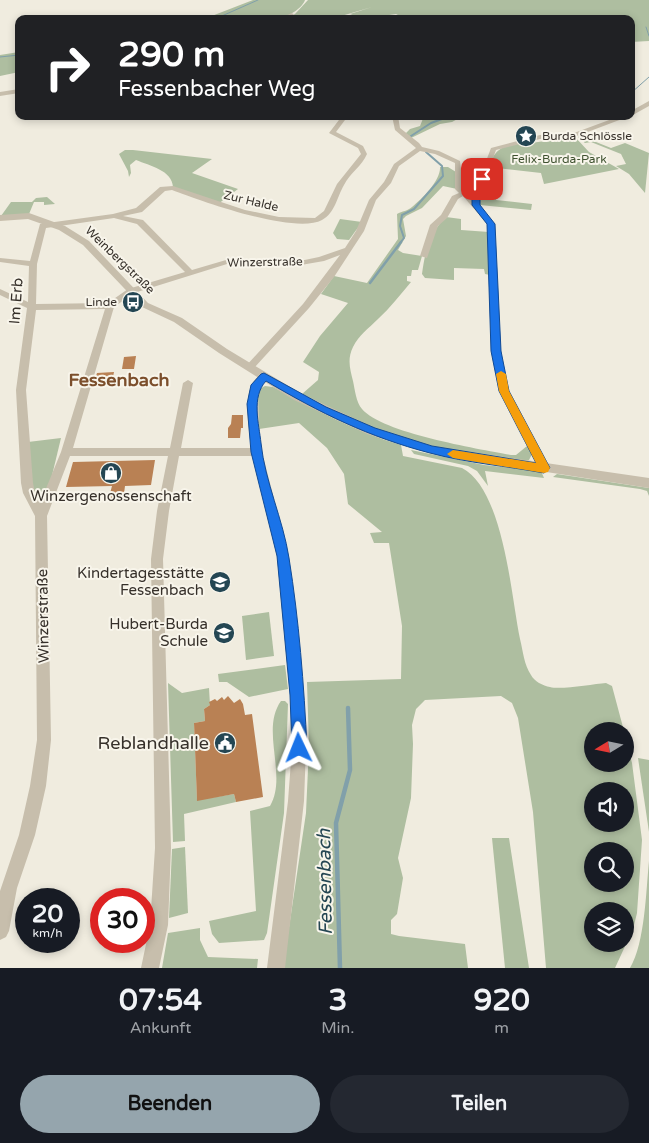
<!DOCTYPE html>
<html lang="de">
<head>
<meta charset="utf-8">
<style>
	body { margin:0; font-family:"Varela Round",sans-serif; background:#242831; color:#f1f3f6; height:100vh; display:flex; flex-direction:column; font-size:19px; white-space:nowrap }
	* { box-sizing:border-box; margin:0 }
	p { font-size:16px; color:#9ea1a6 }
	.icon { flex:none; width:28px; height:28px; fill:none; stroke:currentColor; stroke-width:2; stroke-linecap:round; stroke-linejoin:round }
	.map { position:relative; height:968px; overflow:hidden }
	.drawer { display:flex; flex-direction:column; background:#171b24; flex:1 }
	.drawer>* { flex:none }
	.guide { position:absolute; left:15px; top:15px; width:620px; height:105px; border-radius:10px; box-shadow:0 2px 8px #0003; background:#202124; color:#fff; overflow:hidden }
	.needle { width:32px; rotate:260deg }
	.buttons { position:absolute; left:584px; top:722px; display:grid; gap:10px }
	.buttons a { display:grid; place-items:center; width:50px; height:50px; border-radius:50%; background:#171b24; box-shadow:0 2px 8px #0003; font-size:25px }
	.speed { position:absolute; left:15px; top:888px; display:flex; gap:10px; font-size:25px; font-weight:700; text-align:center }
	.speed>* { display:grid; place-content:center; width:65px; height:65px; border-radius:50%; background:#171b24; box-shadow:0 2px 8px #0003; line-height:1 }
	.speed small { font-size:12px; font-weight:400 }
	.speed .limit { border:8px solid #d22; background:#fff; color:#111 }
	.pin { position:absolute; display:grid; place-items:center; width:42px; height:42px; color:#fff; margin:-21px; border-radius:10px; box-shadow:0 2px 8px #0006 }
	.me { position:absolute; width:55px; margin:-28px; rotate:358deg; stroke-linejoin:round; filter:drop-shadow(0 0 4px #0008) }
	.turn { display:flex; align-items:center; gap:18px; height:105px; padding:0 20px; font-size:22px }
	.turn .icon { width:65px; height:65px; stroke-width:2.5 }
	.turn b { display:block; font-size:35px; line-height:42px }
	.eta { display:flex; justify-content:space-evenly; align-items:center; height:85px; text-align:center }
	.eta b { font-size:30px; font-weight:700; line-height:35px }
	.cta { display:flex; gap:10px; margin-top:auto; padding:10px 20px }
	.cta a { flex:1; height:58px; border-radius:30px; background:#95a5ad; color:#111; font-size:20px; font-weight:700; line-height:58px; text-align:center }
	.cta a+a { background:#242831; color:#f1f3f6 }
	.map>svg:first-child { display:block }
</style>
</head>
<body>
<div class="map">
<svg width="649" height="968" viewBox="0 0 649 968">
	<rect width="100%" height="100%" fill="#f0ecdf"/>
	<g fill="#aebea0" fill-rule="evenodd">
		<path d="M253,0H305C302,9 286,18 276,19C267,20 261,16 252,19H204Z"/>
		<path d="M308,0H649V41L631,42V19H406L396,14L362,19L350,14L372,7L331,19H285L295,14Z"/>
		<path d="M19,52V72L0,76V55Z"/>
		<path d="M424,116H463L452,122L440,124L411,138L405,134L410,129L420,126Z"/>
		<path d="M581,136L611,148L625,143L649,153L645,193L629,174L616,166L626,164L621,154L591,142L585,143L578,137Z"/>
		<path d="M571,137L576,138L589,152L619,169L544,184L541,173L488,167C498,144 504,147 527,141L531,143L545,141L542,138Z"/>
		<path d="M133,150L212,159L192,173L238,189L218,204L173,187C172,170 150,166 136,160L130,165L131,173L129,177L128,171L119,154L125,150Z"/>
		<path d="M440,167H448L456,172L457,189L443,186L422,208L406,216L403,219L406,236L398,250L403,253L422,256L418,270H412L411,276H407V281L411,282C400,295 390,308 378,319C368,329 359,335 353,347C347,359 350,369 353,381C355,390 356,402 362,409C382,433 479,449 511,455H516L527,446L529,447L532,454L529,460L524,462L421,444L372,428L302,394L318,380L319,372L303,362L320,336L348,303L321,294L334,276L367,283L398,239L397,214C402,211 408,211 412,207C422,199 441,180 440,167Z"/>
		<path d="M478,195L496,197V200L532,204L531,210L480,205Z"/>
		<path d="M47,197L55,204L44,205V202H34L29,214L1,216L11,202H32L36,198Z"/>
		<path d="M446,217L461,219V230L489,232L490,275L485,274L484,269L454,268V280L425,278L422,274C425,252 429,233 446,217Z"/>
		<path d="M340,219L362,222L349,240L337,239L333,233Z"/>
		<path d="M265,386L273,387C315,409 356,432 401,445L403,456L462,468C504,490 511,596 520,639C523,651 524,665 531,675C534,681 543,686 550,687C561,690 593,684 606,683L612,686L624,731H592V764H625V737L632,763L642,840L637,913L633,929L615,968H546L533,812L518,718L512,703L501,696L425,700L416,709L412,725L413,744L411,798L398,858L403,878L397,914L391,920V934L399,936L465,944L468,968H283L306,813L309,747L307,682L401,679L402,626L389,543H374L370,533L382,532L348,504L344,474L327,448L299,423L259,429L258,396L261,388ZM592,791H625V824H592ZM592,851H625V884H592ZM592,911H625V944H592Z"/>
		<path d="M61,438L49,488L43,494L36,495L32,492L28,442Z"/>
		<path d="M411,450L484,465L541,471L544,478L485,471L488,486L477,471L468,466L414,454Z"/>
		<path d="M557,474L649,488V496L647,491L640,489L553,477Z"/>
		<path d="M269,612L274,656L246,660L242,616Z"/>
		<path d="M285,665L288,689L249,697L227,682H219L218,674Z"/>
		<path d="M168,683L182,693L209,688L210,705L204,709L205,721L194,723L197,800L234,794L236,802L184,814L185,841L173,842Z"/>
		<path d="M281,701H285L288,704L284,813L267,933L264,940L219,943L212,934L209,921L256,911L250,811L270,806C288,776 260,730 281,701Z"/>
		<path d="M638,758L649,760V832Z"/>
		<path d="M492,838H509L529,968H505Z"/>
		<path d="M185,847L188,913L169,918L172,849Z"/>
		<path d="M649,861V968H630C645,943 646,891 649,861Z"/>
		<path d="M200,928V940L208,957L258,959L257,968H162L168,933Z"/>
	</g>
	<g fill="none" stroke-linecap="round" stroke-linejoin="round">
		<g stroke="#81a0aa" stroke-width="1">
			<path d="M215,19L258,0"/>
			<path d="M646,27L649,36"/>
			<path d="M0,57L19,55"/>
			<path d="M631,93L649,77"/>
		</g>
		<g stroke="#81a0aa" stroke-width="2">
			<path d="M411,136L431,123L450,116"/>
			<path d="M400,243L404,238L400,226L402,215L414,209L443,176L442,166L426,152"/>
		</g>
		<path stroke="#81a0aa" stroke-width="2.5" d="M370,283L401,242"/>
		<path stroke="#81a0aa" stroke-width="4.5" d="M340,968L336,823L350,770L348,708"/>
	</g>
	<g fill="#b98154">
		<path d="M136,356L134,369H122L124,357Z"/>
		<path d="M114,372L111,386H93L97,373Z"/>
		<path d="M232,415H243V428H241L240,438H228V428L231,424Z"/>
		<path d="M155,460L151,485L125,486L123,501H108L112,486L66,487L73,462Z"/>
		<path d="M228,696L234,703L240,699L243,704L245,715L252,714L263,797L236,802L234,794L197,801L194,723L205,721L204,709L210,705L209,702L215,699L217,701L222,697L224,700Z"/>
	</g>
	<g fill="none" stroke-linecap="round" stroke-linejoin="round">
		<g fill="#c7beac" fill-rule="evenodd">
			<path d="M292,13L294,15L285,19H278Z"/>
			<path d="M19,89V93L0,96V92Z"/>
			<path d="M649,101V106L631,116V111Z"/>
			<path d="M342,116H348L336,132L363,146L367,154C362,166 350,173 344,185C337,197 335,213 322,220C295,235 201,201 172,190L165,191L142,212L123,216L143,220L192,270L226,260L295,262L319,257L345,248L356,231L369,200L384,182L394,164L416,148L395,130L392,116H398L400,128L419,143L422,147L439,151L460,161L463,188L472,198L491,148L540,135L574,133L620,116H630L577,136L540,139L496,150L480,194V205L495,224L501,351L509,391L550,468L548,471H540L499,391L491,351L487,224L463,196L458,199L447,218L438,226L427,258L420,256L430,225L441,215L452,196L459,193L455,189V163L435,154L420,151L399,166L391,183L376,200L364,231L334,277L309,308L253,369L250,370L245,367L303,304L340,255L324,261L295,266L227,264L134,293L114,307L73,448H170L183,383L188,380L193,383L181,448H251C249,427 239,381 265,373L270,376L260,386L258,394L259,425L262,452L289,557L304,695L306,748L304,801L285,968H267L288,801L292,748L290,695L277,557L253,456H179L169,511L163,559L171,848L168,925L159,968H141L150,925L155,848L151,559L157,511L168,456H70L47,516L51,740L46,786L35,835L17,888L9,931L6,937L0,940V891L19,835L30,786L37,740L35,516L23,493L21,483L16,390L27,308L0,295V289L28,302L29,266L0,262V258L30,261L40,224L113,214L136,208L160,187L173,186L245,210L279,217L315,218L324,211L337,184L361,154L358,148L329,133ZM114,218L137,224L185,272L128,289L108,303L36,304L37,264L46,228ZM105,309L61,452L40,503L35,493L33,483L26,390L36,310Z"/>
		</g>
		<path fill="#c7beac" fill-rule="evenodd" d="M29,213L65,226L89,241L148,303L182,318L227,349L302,394L375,428L432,446L464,451L649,478V488L432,454L367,434L294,400L219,353L174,322L142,307L83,245L59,230L28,219L0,221V215Z"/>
	</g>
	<path fill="#1a73e8" stroke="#114b97" d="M479,177L485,179L480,194V205L495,224L501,351L509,391L550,468L544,473C507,466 467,463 430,453C369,437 320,413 266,381C251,397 259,424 261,443C265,482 283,519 289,558C299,620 304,685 307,748L305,753L299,755L294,753L292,748L290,695L277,556L251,452L247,404L251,385L261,374L264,373L326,407L375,428L432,446L536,463L499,391L491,351L487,224L472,205V194Z"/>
	<path fill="#f59e0b" d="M501,371L506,374L509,391L550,468L548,472L544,473L453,458L447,454L453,450L536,463L499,391L496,374Z"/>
	<defs>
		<g id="sight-disc" transform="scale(1.125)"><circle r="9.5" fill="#244653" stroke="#f8f5eb"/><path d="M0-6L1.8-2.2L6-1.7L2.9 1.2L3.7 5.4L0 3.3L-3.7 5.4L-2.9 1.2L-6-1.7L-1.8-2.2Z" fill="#fff"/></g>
		<g id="bus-disc" transform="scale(1.125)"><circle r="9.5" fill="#244653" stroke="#f8f5eb"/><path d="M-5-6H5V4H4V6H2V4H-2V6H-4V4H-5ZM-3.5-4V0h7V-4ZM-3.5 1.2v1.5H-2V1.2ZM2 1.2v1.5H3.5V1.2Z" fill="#fff"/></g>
		<g id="shop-disc" transform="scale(1.125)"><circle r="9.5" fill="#244653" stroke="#f8f5eb"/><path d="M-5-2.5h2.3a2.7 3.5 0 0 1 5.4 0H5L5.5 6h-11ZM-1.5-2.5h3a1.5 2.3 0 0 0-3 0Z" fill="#fff"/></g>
		<g id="school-disc" transform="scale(1.125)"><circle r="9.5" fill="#244653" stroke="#f8f5eb"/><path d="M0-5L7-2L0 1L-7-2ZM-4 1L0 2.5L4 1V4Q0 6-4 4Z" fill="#fff"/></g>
		<g id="civic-disc" transform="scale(1.125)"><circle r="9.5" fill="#244653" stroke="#f8f5eb"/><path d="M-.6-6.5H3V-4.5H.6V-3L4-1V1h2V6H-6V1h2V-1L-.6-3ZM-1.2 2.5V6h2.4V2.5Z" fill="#fff"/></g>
	</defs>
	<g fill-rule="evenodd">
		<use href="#sight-disc" x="526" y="136"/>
		<use href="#bus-disc" x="133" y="302"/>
		<use href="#shop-disc" x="111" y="473"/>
		<use href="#school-disc" x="220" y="582"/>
		<use href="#school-disc" x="224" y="633"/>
		<use href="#civic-disc" x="225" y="743"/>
	</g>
	<g text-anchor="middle" stroke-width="4" stroke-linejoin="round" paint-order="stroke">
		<g font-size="12" fill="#36302a" stroke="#f8f5eb" text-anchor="start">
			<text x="542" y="140">Burda Schlössle</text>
			<text x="117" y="306" text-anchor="end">Linde</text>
		</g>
		<g font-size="12" fill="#3f5230" stroke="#f8f5eb">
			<text x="559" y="163">Felix-Burda-Park</text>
		</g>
		<g font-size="12" fill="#36302a" stroke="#f8f5eb">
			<text transform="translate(251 201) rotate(13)" y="4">Zur Halde</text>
			<text transform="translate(120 260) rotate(44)" y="4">Weinbergstraße</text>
			<text transform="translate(265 262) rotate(-1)" y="4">Winzerstraße</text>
		</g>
		<g font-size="15" fill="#36302a" stroke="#f8f5eb">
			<text transform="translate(16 301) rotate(-86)" y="5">Im Erb</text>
			<text transform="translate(43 616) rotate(-91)" y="5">Winzerstraße</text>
		</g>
		<g font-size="15" fill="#36302a" stroke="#f8f5eb" text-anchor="end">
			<text x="111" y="501" text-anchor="middle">Winzergenossenschaft</text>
			<text x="204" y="578">Kindertagesstätte<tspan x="204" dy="17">Fessenbach</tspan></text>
			<text x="208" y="629">Hubert-Burda<tspan x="208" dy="17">Schule</tspan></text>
		</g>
		<g font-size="18" font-weight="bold" fill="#7c4f2c" stroke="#f8f5eb">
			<text x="119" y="386">Fessenbach</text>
		</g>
		<g font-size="18" fill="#36302a" stroke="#f8f5eb" text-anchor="end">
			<text x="209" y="749">Reblandhalle</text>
		</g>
		<g font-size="19" font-style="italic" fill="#244653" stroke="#f8f5eb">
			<text transform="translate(324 882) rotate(-91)" y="7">Fessenbach</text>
		</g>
	</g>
</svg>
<div class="buttons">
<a><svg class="needle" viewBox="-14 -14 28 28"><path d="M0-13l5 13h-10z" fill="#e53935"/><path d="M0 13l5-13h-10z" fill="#9ea1a6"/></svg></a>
<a><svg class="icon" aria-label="sound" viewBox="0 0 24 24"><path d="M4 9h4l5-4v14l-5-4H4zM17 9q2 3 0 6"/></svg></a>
<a><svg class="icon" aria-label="search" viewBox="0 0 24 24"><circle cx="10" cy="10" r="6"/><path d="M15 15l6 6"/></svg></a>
<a><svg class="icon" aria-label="layers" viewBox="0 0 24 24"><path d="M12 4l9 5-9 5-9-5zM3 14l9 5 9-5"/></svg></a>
</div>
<div class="speed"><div>20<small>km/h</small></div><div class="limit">30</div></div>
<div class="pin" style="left:482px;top:179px;background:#d93025"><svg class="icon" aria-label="arrive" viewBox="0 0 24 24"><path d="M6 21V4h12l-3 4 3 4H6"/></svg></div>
<svg class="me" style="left:299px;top:748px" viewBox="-20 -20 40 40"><path d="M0-17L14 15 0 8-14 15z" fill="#1a73e8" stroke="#fff" stroke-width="4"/></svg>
<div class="guide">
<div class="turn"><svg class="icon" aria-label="right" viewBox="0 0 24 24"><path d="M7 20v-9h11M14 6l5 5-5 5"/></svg><div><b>290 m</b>Fessenbacher Weg</div></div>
</div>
</div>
<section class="drawer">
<div class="eta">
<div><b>07:54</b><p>Ankunft</p></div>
<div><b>3</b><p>Min.</p></div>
<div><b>920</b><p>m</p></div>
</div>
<div class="cta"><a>Beenden</a><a>Teilen</a></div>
</section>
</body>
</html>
